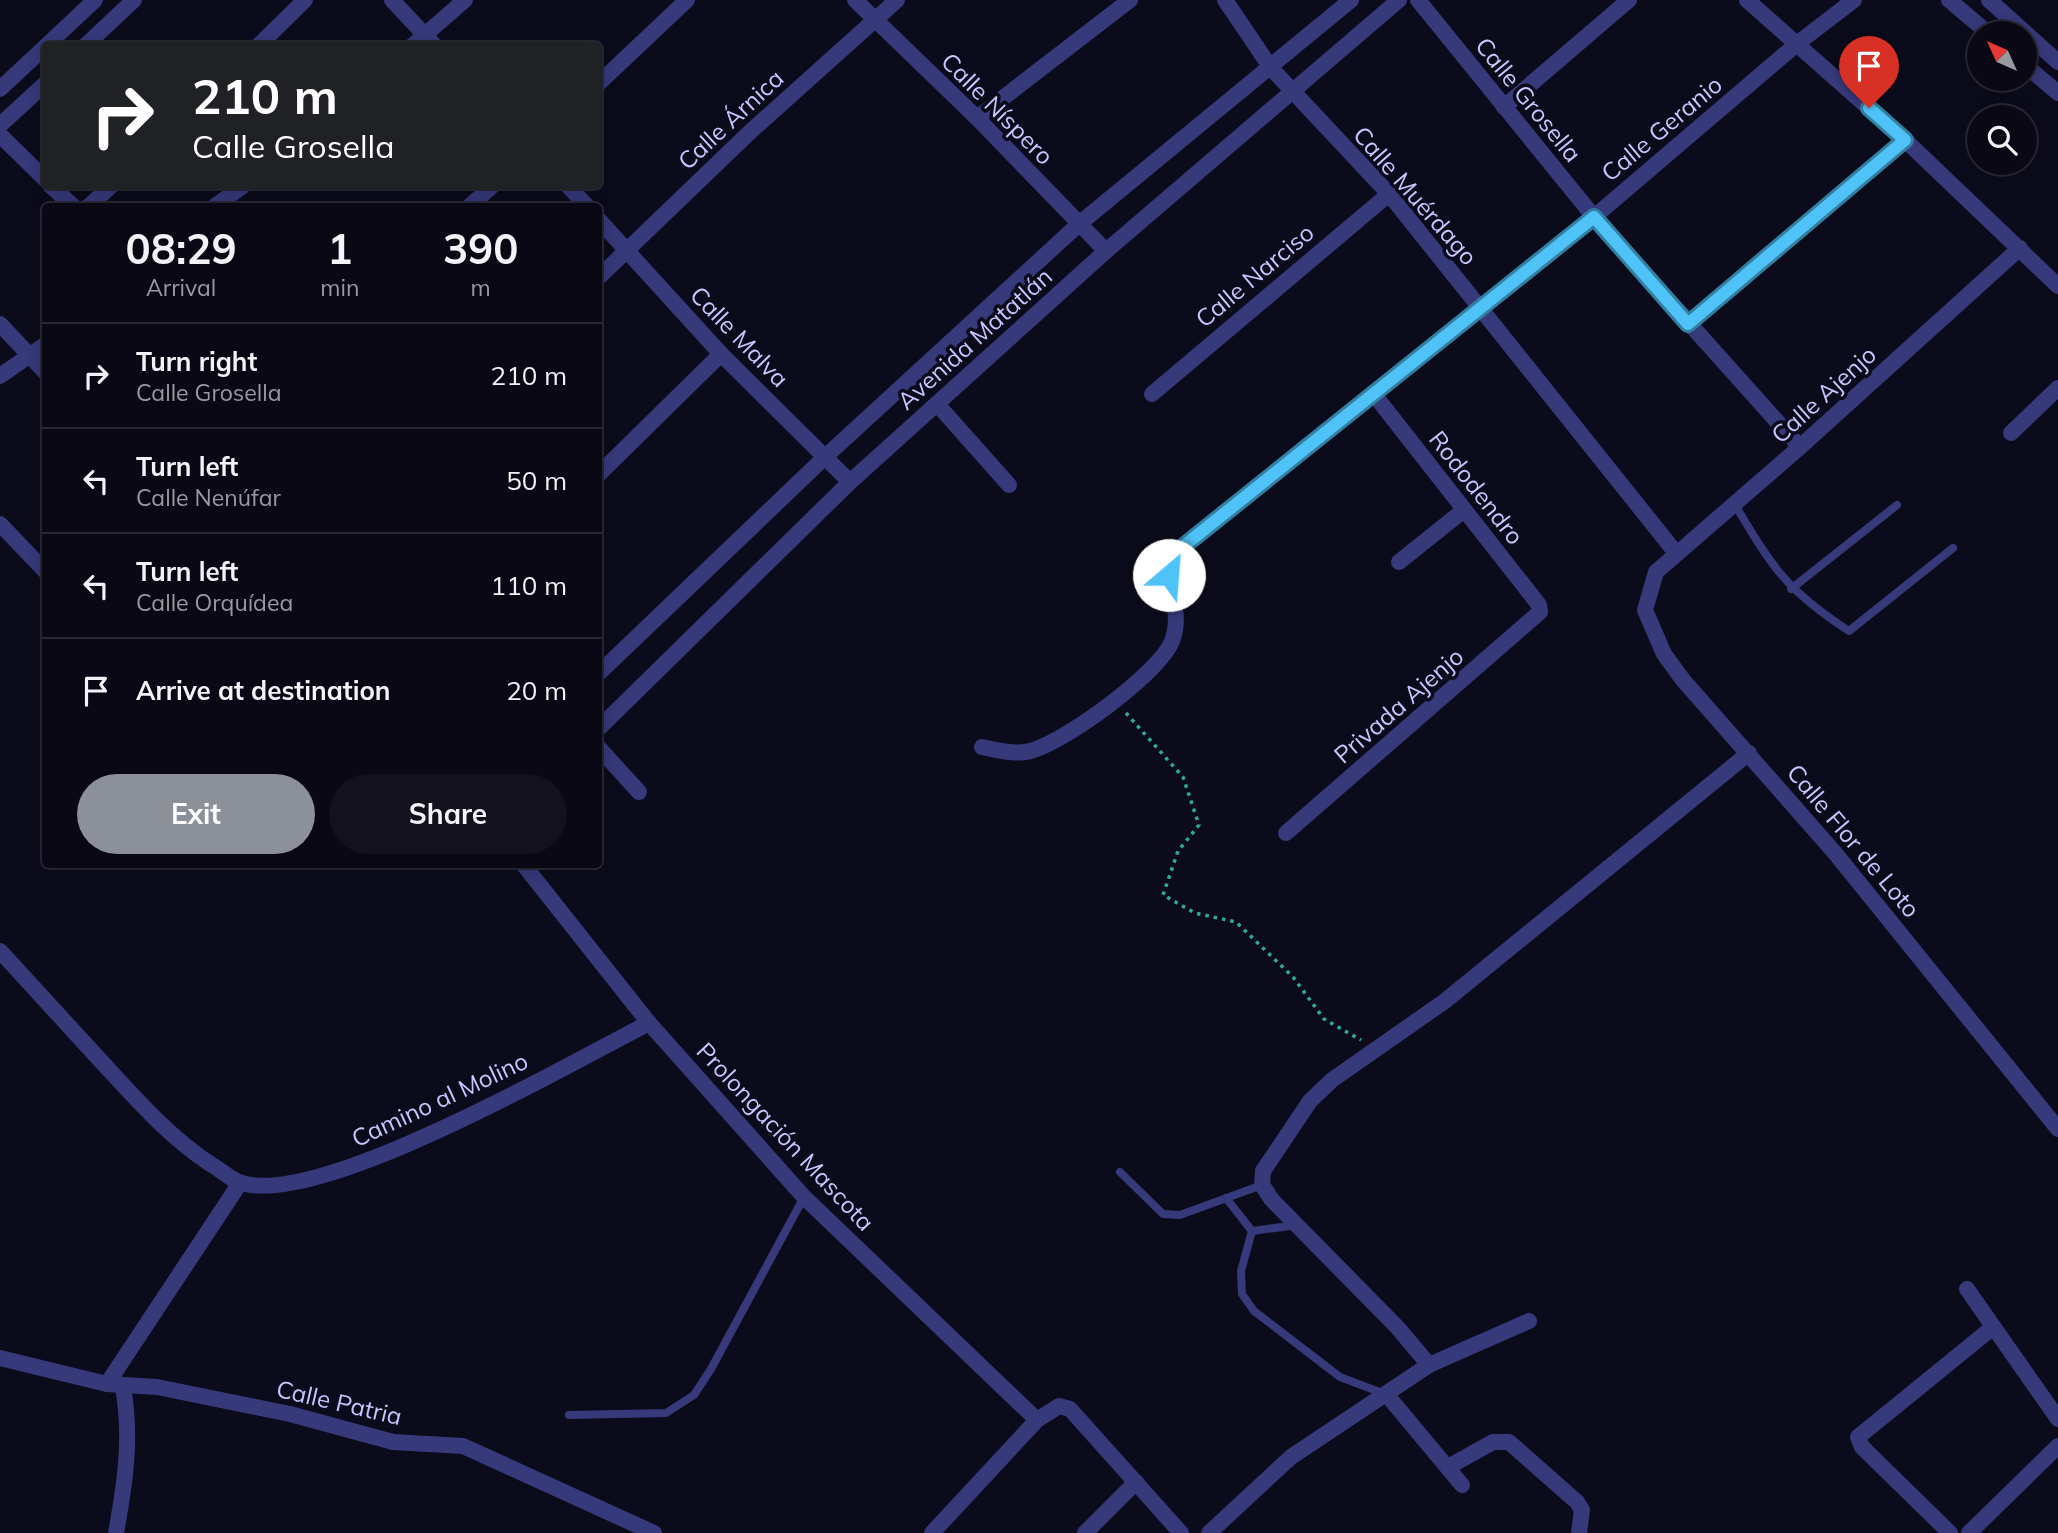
<!DOCTYPE html>
<html lang="en">
<head>
<meta charset="utf-8">
<style>
	body { margin:0; font-family:Mulish,sans-serif; background:#12111d; color:#f1f3f6; height:100vh; display:flex; flex-direction:column; font-size:26px; white-space:nowrap }
	* { box-sizing:border-box; margin:0 }
	p { font-size:23px; color:#999aa0 }
	.icon { flex:none; width:38px; height:38px; fill:none; stroke:currentColor; stroke-width:2; stroke-linecap:round; stroke-linejoin:round }
	.map { position:relative; flex:1; overflow:hidden }
	.sheet { position:absolute; left:42px; top:203px; width:560px; height:665px; display:flex; flex-direction:column; background:#090814; border-radius:7px; box-shadow:0 4px 18px #0003,0 0 0 2px #292934 }
	.sheet>* { flex:none }
	.top-card { position:absolute; left:42px; top:42px; width:560px; height:147px; border-radius:7px; box-shadow:0 4px 18px #0003,0 0 0 2px #292934; background:#202124; color:#fff; overflow:hidden }
	.needle { width:46px; rotate:315deg }
	.fabs { position:absolute; left:1967px; top:21px; display:grid; gap:14px }
	.fabs a { display:grid; place-items:center; width:70px; height:70px; border-radius:50%; background:#090814; box-shadow:0 4px 18px #0003,0 0 0 2px #292934; font-size:35px }
	.pin { position:absolute; display:grid; place-items:center; width:60px; height:60px; color:#fff; margin:-72px -30px; border-radius:50% 50% 50% 0; rotate:-45deg; box-shadow:0 0 7px #0007 }
	.pin .icon { rotate:45deg }
	.me { position:absolute; width:77px; margin:-38px; rotate:27deg; stroke-linejoin:round; filter:drop-shadow(0 0 5px #0008) }
	.turn { display:flex; align-items:center; gap:24px; height:147px; padding:0 35px; font-size:32px }
	.turn .icon { width:91px; height:91px; stroke-width:2.5 }
	.turn b { display:block; font-size:49px; line-height:60px }
	.eta { display:flex; justify-content:space-evenly; align-items:center; height:119px; text-align:center }
	.eta b { font-size:42px; font-weight:700; line-height:49px }
	.button { display:flex; gap:14px; margin-top:auto; padding:14px 35px }
	.button a { flex:1; height:80px; border-radius:42px; background:#8c9099; color:#fff; font-size:28px; font-weight:700; line-height:80px; text-align:center }
	.button a+a { background:#12111d; color:#f1f3f6 }
	ul { padding:0; list-style:none }
	li { display:flex; align-items:center; gap:21px; height:105px; padding:0 35px; border-top:2px solid #292934 }
	li div { flex:1 }
	li b { display:block; font-size:26px }
	li em { font-style:normal }
	.map>svg:first-child { display:block }
</style>
</head>
<body>
<div class="map">
<svg width="2058" height="1533" viewBox="0 0 2058 1533">
	<rect width="100%" height="100%" fill="#0c0b1b"/>
	<g fill="none" stroke-linecap="round" stroke-linejoin="round">
		<path stroke="#2dab99" stroke-width="3.5" stroke-dasharray="3.5 5" stroke-linecap="butt" d="M1126,713L1183,777L1199,825L1178,851L1163,895L1195,913L1236,922L1293,977L1324,1019L1361,1040"/>
		<g stroke="#36397a" stroke-width="8">
			<path d="M1734,503C1772,567 1786,590 1849,631L1953,548"/>
			<path d="M1791,589L1897,505"/>
			<path d="M1120,1172L1163,1214L1180,1215L1262,1185"/>
			<path d="M1226,1198L1252,1231L1297,1225"/>
			<path d="M1252,1231L1241,1271L1242,1294L1254,1311L1340,1377L1385,1394"/>
			<path d="M569,1415L666,1413L694,1395L711,1369L804,1197"/>
		</g>
		<g stroke="#36397a" stroke-width="16">
			<path d="M392,0L435,46"/>
			<path d="M855,0L977,118L1106,251"/>
			<path d="M1225,0L1271,68L1389,194L1676,553"/>
			<path d="M1418,0L1594,217L1800,447"/>
			<path d="M1747,0L1905,140L2058,286"/>
			<path d="M1949,0L1988,33"/>
			<path d="M1989,0L2058,62"/>
			<path d="M46,46L95,0"/>
			<path d="M85,46L134,0"/>
			<path d="M258,46L305,0"/>
			<path d="M412,46L465,0"/>
			<path d="M2025,65L2058,93"/>
			<path d="M598,84L687,0"/>
			<path d="M0,89L46,46"/>
			<path d="M1504,107L1629,0"/>
			<path d="M977,118L1130,0"/>
			<path d="M0,125L46,83"/>
			<path d="M0,135L46,180"/>
			<path d="M51,186L73,206"/>
			<path d="M568,186L587,206"/>
			<path d="M89,206L111,186"/>
			<path d="M215,206L243,186"/>
			<path d="M470,206L492,186"/>
			<path d="M598,219L721,354L850,482"/>
			<path d="M2020,248L1800,447L1656,572L1645,610L1664,654L1683,680L1835,853L2058,1129"/>
			<path d="M598,278L751,131L897,0"/>
			<path d="M0,324L46,373"/>
			<path d="M1688,324L1905,140"/>
			<path d="M0,376L46,344"/>
			<path d="M1152,394L1389,194"/>
			<path d="M937,404L1009,485"/>
			<path d="M2011,433L2058,388"/>
			<path d="M598,475L721,354"/>
			<path d="M0,524L46,572"/>
			<path d="M1399,562L1464,510"/>
			<path d="M598,674L825,457L1079,224L1351,0"/>
			<path d="M598,729L850,482L1106,251L1399,0"/>
			<path d="M598,747L639,792"/>
			<path d="M982,747C996,750 1010,754 1025,752C1058,748 1160,673 1172,641C1186,605 1155,577 1185,545L1594,217L1798,43L1854,0"/>
			<path d="M1286,833L1540,612L1539,605L1373,393"/>
			<path d="M523,864L649,1023L804,1197L1037,1420"/>
			<path d="M0,951C33,987 67,1024 100,1060C135,1098 169,1137 212,1165C221,1170 230,1179 239,1182C315,1211 572,1062 649,1023"/>
			<path d="M1967,1289L2058,1419"/>
			<path d="M0,1358L107,1384L157,1387L290,1414L393,1442L463,1446L654,1533"/>
			<path d="M1429,1365L1398,1328L1272,1200L1262,1185L1263,1171L1310,1101L1332,1080L1445,1001L1749,753"/>
			<path d="M107,1384L240,1183"/>
			<path d="M1387,1395L1462,1485"/>
			<path d="M1448,1467L1493,1442H1509L1577,1502L1582,1510L1579,1533"/>
			<path d="M116,1533C125,1483 132,1438 123,1387"/>
			<path d="M932,1533L1037,1420L1059,1406L1070,1409L1181,1533"/>
			<path d="M1085,1533L1136,1482"/>
			<path d="M1209,1533L1291,1457L1429,1365L1529,1321"/>
			<path d="M1950,1533L1862,1447L1858,1437L1992,1328"/>
			<path d="M1969,1533L2058,1446"/>
		</g>
	</g>
	<g fill="none" stroke-linecap="round" stroke-linejoin="round">
		<g stroke="#337fa1" stroke-width="18">
			<path id="route" d="M1169,575L1173,557L1185,545L1594,217L1688,324L1905,140L1869,108"/>
		</g>
		<use href="#route" stroke="#4fc3f7" stroke-width="12"/>
	</g>
	<g text-anchor="middle" stroke-width="7" stroke-linejoin="round" paint-order="stroke">
		<g font-size="24" fill="#c7c6fe" stroke="#0c0b1b">
			<text transform="translate(1528 100) rotate(51)" y="8">Calle Grosella</text>
			<text transform="translate(997 109) rotate(45)" y="8">Calle Níspero</text>
			<text transform="translate(731 120) rotate(-43)" y="8">Calle Árnica</text>
			<text transform="translate(1662 129) rotate(-40)" y="8">Calle Geranio</text>
			<text transform="translate(1415 196) rotate(49)" y="8">Calle Muérdago</text>
			<text transform="translate(1255 276) rotate(-40)" y="8">Calle Narciso</text>
			<text transform="translate(739 337) rotate(46)" y="8">Calle Malva</text>
			<text transform="translate(975 339) rotate(-42)" y="8">Avenida Matatlán</text>
			<text transform="translate(1824 395) rotate(-42)" y="8">Calle Ajenjo</text>
			<text transform="translate(1476 488) rotate(52)" y="8">Rododendro</text>
			<text transform="translate(1399 706) rotate(-41)" y="8">Privada Ajenjo</text>
			<text transform="translate(1853 841) rotate(50)" y="8">Calle Flor de Loto</text>
			<text transform="translate(440 1100) rotate(-25)" y="8">Camino al Molino</text>
			<text transform="translate(785 1137) rotate(47)" y="8">Prolongación Mascota</text>
			<text transform="translate(339 1403) rotate(13)" y="8">Calle Patria</text>
		</g>
	</g>
</svg>
<div class="fabs">
<a><svg class="needle" viewBox="-14 -14 28 28"><path d="M0-13l5 13h-10z" fill="#e53935"/><path d="M0 13l5-13h-10z" fill="#999aa0"/></svg></a>
<a><svg class="icon" aria-label="search" viewBox="0 0 24 24"><circle cx="10" cy="10" r="6"/><path d="M15 15l6 6"/></svg></a>
</div>
<div class="pin" style="left:1869px;top:108px;background:#d93025"><svg class="icon" aria-label="arrive" viewBox="0 0 24 24"><path d="M6 21V4h12l-3 4 3 4H6"/></svg></div>
<svg class="me" style="left:1169px;top:575px" viewBox="-20 -20 40 40"><circle r="19" fill="#fff"/><path d="M0-13L10 11 0 6-10 11z" fill="#4fc3f7"/></svg>
<div class="top-card">
<div class="turn"><svg class="icon" aria-label="right" viewBox="0 0 24 24"><path d="M7 20v-9h11M14 6l5 5-5 5"/></svg><div><b>210 m</b>Calle Grosella</div></div>
</div>
<section class="sheet">
<div class="eta">
<div><b>08:29</b><p>Arrival</p></div>
<div><b>1</b><p>min</p></div>
<div><b>390</b><p>m</p></div>
</div>
<ul>
<li><svg class="icon" aria-label="right" viewBox="0 0 24 24"><path d="M7 20v-9h11M14 6l5 5-5 5"/></svg><div><b>Turn right</b><p>Calle Grosella</p></div><em>210 m</em></li>
<li><svg class="icon" aria-label="left" viewBox="0 0 24 24"><path d="M17 20v-9H6M10 6l-5 5 5 5"/></svg><div><b>Turn left</b><p>Calle Nenúfar</p></div><em>50 m</em></li>
<li><svg class="icon" aria-label="left" viewBox="0 0 24 24"><path d="M17 20v-9H6M10 6l-5 5 5 5"/></svg><div><b>Turn left</b><p>Calle Orquídea</p></div><em>110 m</em></li>
<li><svg class="icon" aria-label="arrive" viewBox="0 0 24 24"><path d="M6 21V4h12l-3 4 3 4H6"/></svg><div><b>Arrive at destination</b></div><em>20 m</em></li>
</ul>
<div class="button"><a>Exit</a><a>Share</a></div>
</section>
</div>
</body>
</html>
